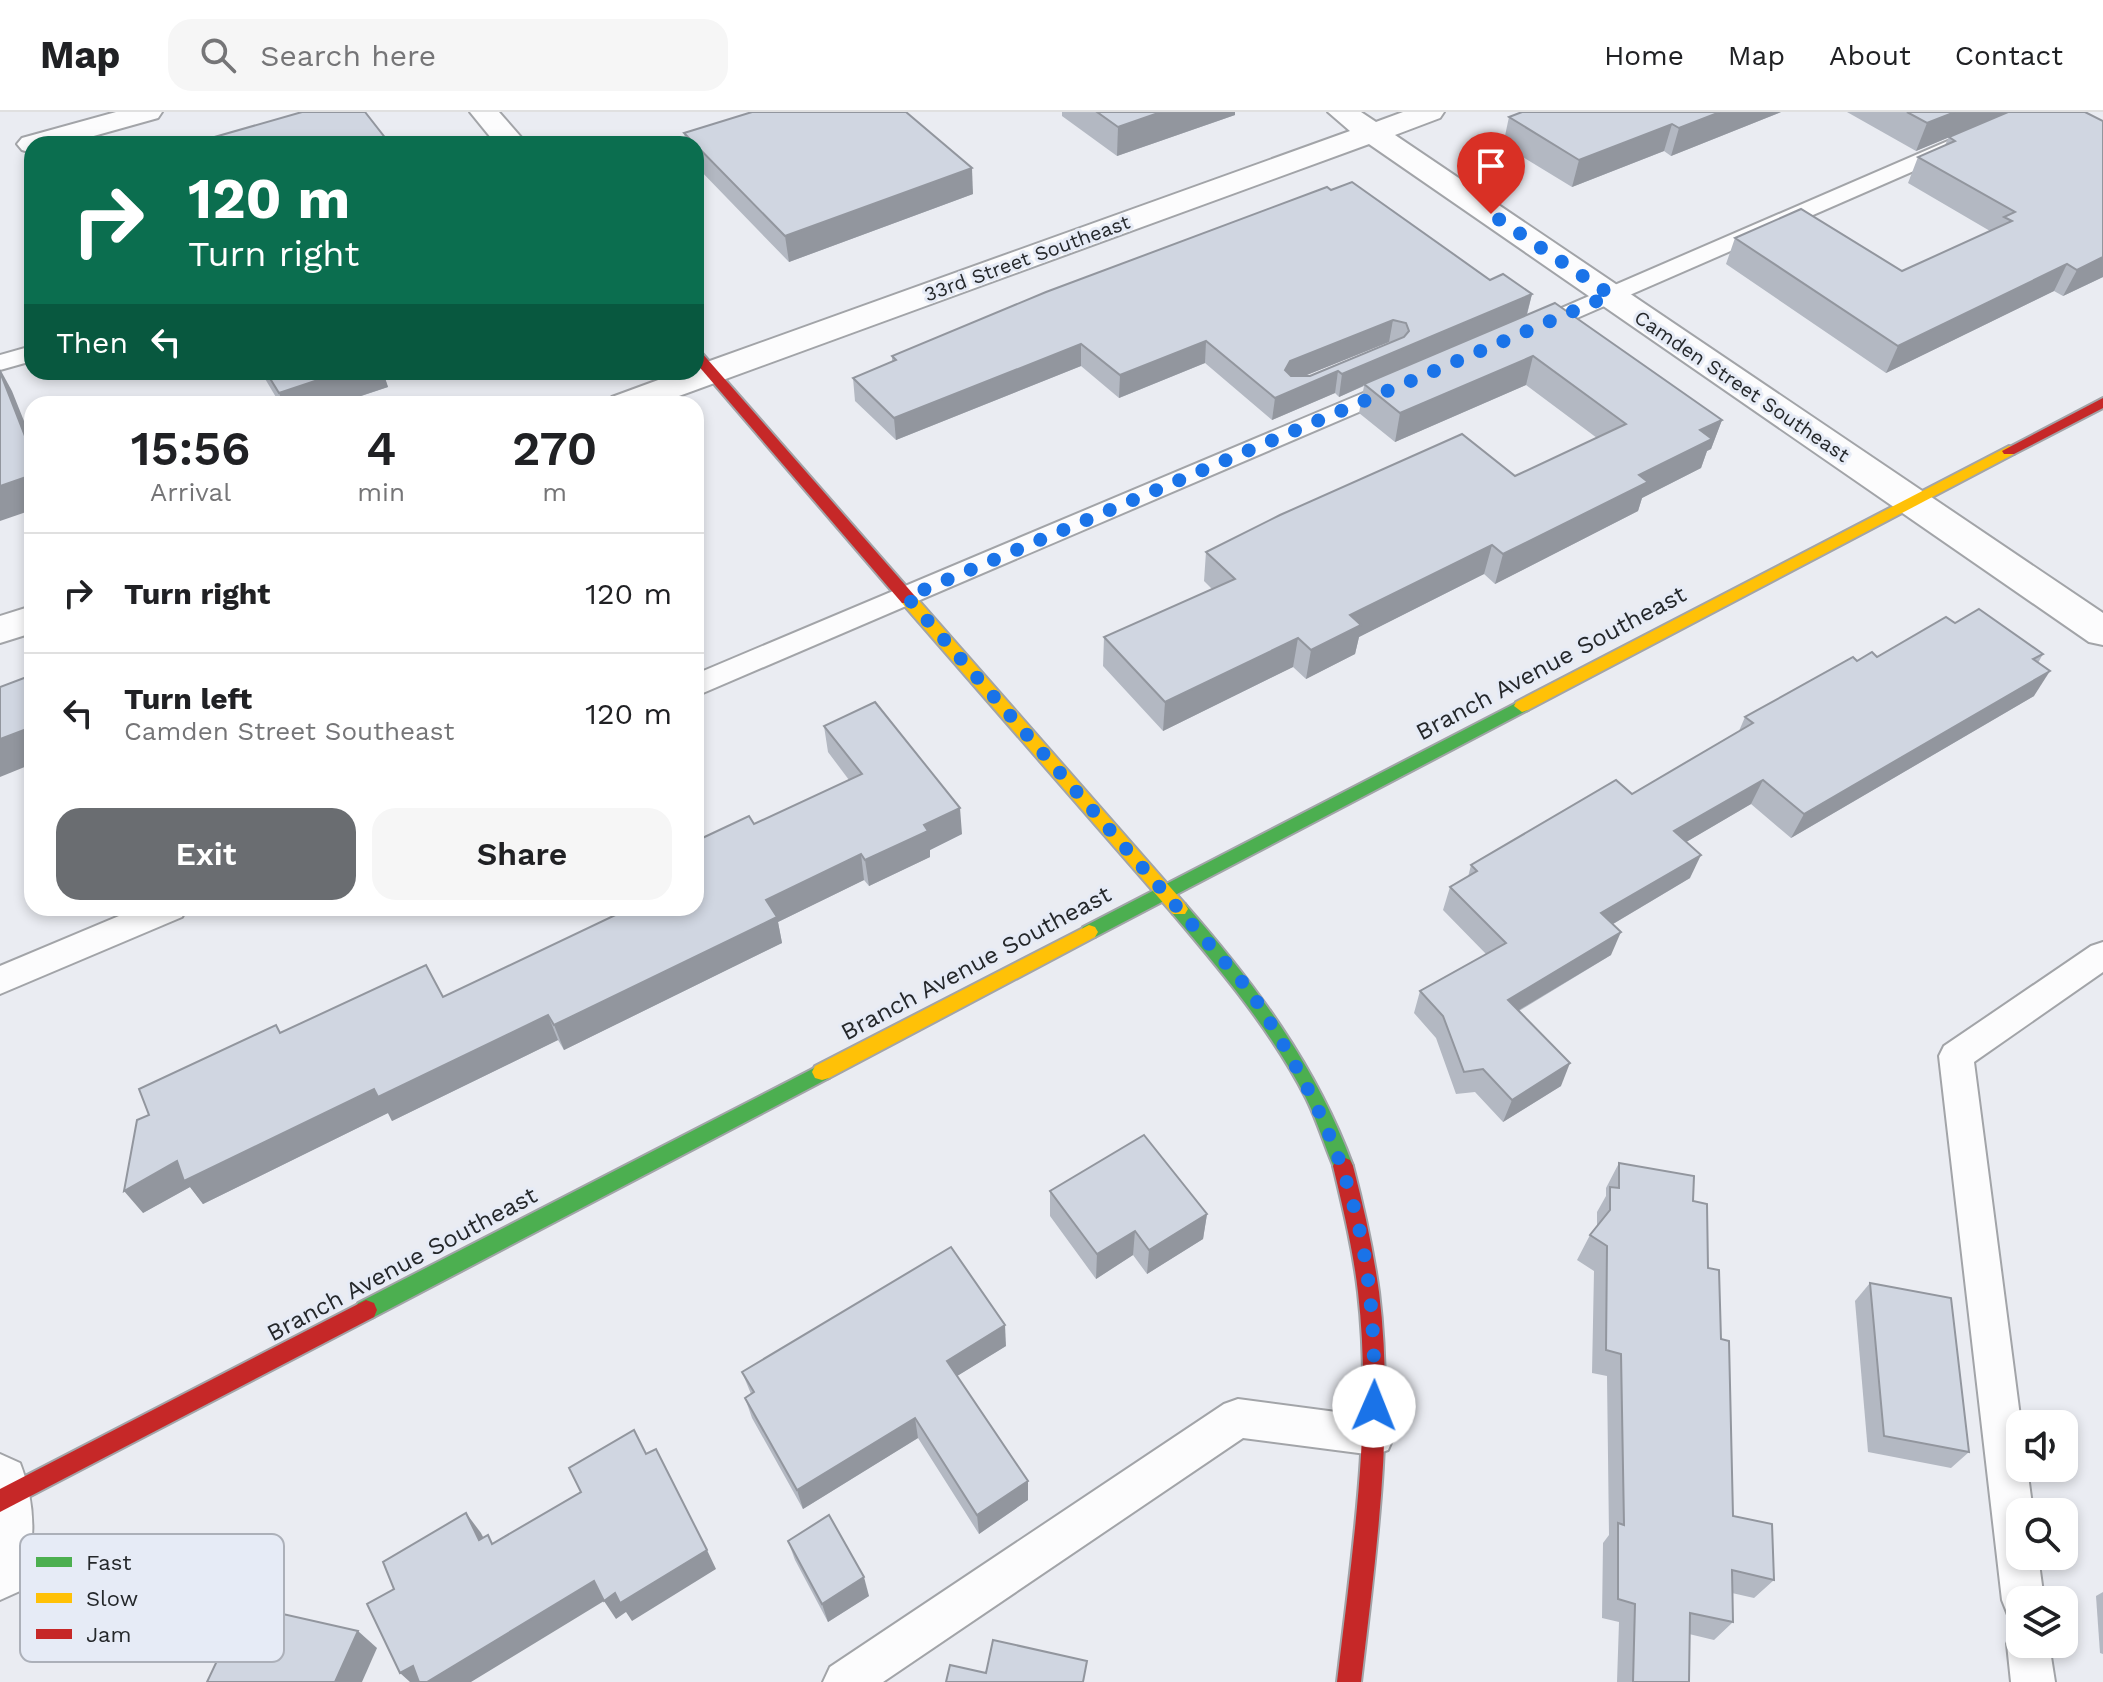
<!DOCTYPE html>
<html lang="en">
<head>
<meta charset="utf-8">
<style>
	body { margin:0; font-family:"Work Sans",sans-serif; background:#f6f6f6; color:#202124; height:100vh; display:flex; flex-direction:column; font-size:30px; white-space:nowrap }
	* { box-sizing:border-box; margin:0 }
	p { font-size:26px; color:#757577 }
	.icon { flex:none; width:44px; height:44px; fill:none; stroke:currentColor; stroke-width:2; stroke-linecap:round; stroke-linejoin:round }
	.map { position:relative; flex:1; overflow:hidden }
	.sheet { position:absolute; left:24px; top:284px; width:680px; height:520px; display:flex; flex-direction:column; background:#fff; border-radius:24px; box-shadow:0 4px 12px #0003 }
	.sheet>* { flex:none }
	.guide { position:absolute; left:24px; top:24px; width:680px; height:244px; border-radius:24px; box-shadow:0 4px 12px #0003; background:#0b6e4f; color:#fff; overflow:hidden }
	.buttons { position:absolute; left:2006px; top:1298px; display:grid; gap:16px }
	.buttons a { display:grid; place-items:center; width:72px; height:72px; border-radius:16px; background:#fff; box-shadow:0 4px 12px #0003; font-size:40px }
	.pin { position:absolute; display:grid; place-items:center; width:68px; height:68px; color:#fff; margin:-82px -34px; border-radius:50% 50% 50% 0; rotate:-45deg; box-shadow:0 0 8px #0007 }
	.pin .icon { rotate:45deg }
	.me { position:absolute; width:88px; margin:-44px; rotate:1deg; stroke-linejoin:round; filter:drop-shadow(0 0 6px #0008) }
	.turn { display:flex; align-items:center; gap:28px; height:168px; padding:0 32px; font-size:36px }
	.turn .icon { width:104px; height:104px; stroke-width:2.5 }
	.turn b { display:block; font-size:56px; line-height:68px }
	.then { display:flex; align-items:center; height:76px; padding:0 32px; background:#0003; gap:16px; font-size:30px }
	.eta { display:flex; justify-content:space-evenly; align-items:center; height:136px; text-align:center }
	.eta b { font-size:48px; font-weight:600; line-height:56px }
	.primary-button { display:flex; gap:16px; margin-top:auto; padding:16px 32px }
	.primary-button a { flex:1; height:92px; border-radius:24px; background:#6a6d71; color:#fff; font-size:32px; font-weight:600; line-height:92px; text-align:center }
	.primary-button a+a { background:#f6f6f6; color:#202124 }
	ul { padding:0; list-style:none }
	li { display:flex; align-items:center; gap:24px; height:120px; padding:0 32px; border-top:2px solid #e0e0e0 }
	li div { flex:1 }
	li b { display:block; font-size:30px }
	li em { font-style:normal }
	header { display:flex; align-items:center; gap:48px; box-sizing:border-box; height:112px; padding:0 40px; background:#fff; border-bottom:2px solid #e0e0e0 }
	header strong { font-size:38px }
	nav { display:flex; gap:44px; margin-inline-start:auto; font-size:28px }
	.search { width:560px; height:72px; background:#f6f6f6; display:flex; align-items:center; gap:20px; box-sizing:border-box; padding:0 28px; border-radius:24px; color:#757577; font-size:30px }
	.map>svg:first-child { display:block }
</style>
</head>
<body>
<header>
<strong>Map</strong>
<div class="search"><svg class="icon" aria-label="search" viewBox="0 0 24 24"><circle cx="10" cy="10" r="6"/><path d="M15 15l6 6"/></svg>Search here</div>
<nav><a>Home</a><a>Map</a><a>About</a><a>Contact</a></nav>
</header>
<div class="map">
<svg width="2103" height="1570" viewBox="0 0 2103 1570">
	<rect width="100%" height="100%" fill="#eaecf2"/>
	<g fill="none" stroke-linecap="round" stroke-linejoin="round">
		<g stroke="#a2a4a8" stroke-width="4">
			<g id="lane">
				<path d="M2015,0H2043L2040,4L1538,223H1522L1518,218L1522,213Z"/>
				<path d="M32,234V249L0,258V243Z"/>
				<path d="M1399,266L1408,269L1411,274L1408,279L696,584V562Z"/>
				<path d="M138,796H187L182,805L0,882V854Z"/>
				<path d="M2103,830V860L1974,950L2021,1312L2020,1356H2027L2033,1400H2020V1444H2038L2044,1488H2020V1508L2008,1503L2002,1488L1939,944L1944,934L2091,834Z"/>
				<path d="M1238,1287L1374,1305L1388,1310L1394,1324L1388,1338L1374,1343L1243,1326L883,1570H823L830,1555L1224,1292Z"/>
				<path d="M2020,1514V1532H2049L2055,1570H2011L2007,1532L2013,1517Z"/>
			</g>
		</g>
		<g stroke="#a2a4a8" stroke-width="4">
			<g id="street">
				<path d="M116,0H162L158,6L65,32H32V41L22,38L17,32L22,26Z"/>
				<path d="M470,0H499L527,32H496Z"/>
				<path d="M1328,0H1361L1376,10L1403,0H1444L1440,6L1395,23L2103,501V533L2089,530L1369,32L657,292H607L612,285L680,260H696V254L1350,19Z"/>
				<path d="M32,494V521L0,531V504Z"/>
				<path d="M0,1342L20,1351C36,1391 37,1439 20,1479L0,1488Z"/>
			</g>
		</g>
		<g stroke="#a2a4a8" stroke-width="4">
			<g id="fast">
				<path d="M1522,588L1530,594L1528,598L1095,825H1083L1080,820L1083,815Z"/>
				<path d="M1179,790L1185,792C1255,872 1316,953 1353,1054L1350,1060L1343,1063L1336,1060C1325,1036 1318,1010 1306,986C1271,918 1222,860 1173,802L1170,797L1173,792Z"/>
				<path d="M822,952L829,954L832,960L829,966L374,1205L366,1208L358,1205L355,1198L358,1191Z"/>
			</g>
		</g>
		<g stroke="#a2a4a8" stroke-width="4">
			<g id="slow">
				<path d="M2009,334L2014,336V342L1528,598L1522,600L1514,594L1516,590Z"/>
				<path d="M908,482L914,483L1185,792L1188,797L1185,802H1173L902,491L900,487Z"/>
				<path d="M1089,813L1095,815L1098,820L1095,825L829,966L822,968L815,966L812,960L815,954Z"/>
			</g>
		</g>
		<g stroke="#a2a4a8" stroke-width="4">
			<g id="jam">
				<path d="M696,239L701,240L914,483L916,487L914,491H902L696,251Z"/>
				<path d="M2103,286V296L2014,342H2004L2002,339Z"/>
				<path d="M1343,1045L1350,1048L1353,1054C1364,1096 1373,1137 1379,1180C1395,1309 1376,1442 1361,1570H1337C1352,1442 1373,1309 1358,1180C1353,1137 1343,1096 1333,1054L1336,1048Z"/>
				<path d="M366,1188L374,1191L377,1198L374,1205L0,1400V1377Z"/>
			</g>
		</g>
		<use href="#lane" fill="#fcfcfd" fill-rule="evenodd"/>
		<use href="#street" fill="#fcfcfd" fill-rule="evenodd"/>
		<use href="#fast" fill="#4caf50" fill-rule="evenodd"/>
		<use href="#slow" fill="#ffc107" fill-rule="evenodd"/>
		<use href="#jam" fill="#c62828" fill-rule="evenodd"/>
	</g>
	<g fill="#b3b8c2" fill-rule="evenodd">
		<path d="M1062,0H1235V3L1117,44L1062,4Z"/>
		<path d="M1781,0L1671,44L1664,39L1572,75L1503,33L1509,5Z"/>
		<path d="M1847,0H2085L2103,165L2063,184L2054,179L1886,261L1726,152L1735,126L1902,159L1990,119L1908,71L1918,45L1945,33L1949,25L1961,20L1916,39Z"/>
		<path d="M684,21L973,82L789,150L696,54V32H686Z"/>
		<path d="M1490,168L1532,182L1527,203L1722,308L1711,337L1707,339L1701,356L1642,386L1638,399L1495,472L1484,462L1359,525L1355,542L1306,567L1293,555L1163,619L1103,554L1104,525L1212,477L1204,469L1206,440L1515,364L1597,326L1526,273L1395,330L1359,301L1364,274L1339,285L1335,281L1272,308L1205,251L1119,286L1081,254L896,328L855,289L853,266L892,250V244ZM1389,230L1391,231L1310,264H1304Z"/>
		<path d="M261,260H383L388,275L337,292H280Z"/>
		<path d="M1955,511L2043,542L2038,551L2034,584L1791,726L1751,692L1686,730L1690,766L1613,812L1611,843L1519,899L1561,974L1503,1010L1475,980L1456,982L1436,926L1414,901L1420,879L1486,842L1443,798L1450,775L1468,765L1471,753L1632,682L1739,619L1745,605L1857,549L1877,545Z"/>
		<path d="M824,614L962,722L930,738V745L869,774L864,768L778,810L782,831L564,938L558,928L392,1009L388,1001L203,1092L190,1075L143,1101L149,1003L281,920L443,885L696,796L754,712L849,668L828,640Z"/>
		<path d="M1619,1051L1693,1089L1708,1156L1721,1227L1733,1404L1774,1468L1754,1486L1732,1481L1733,1510L1714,1528L1689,1522V1570H1617L1619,1510L1602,1506L1603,1431L1609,1423L1607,1264L1592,1261L1594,1159L1577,1148L1590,1123L1597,1114V1100L1606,1084V1076Z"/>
		<path d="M1050,1079L1207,1102L1203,1127L1147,1162L1133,1143L1096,1167L1050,1104Z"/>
		<path d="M1870,1171L1969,1340L1951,1356L1868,1340L1855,1189Z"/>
		<path d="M1006,1234L957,1264L1028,1369V1388L979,1422L918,1326L803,1397L752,1306L745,1286L751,1282L742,1260Z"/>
		<path d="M788,1429L869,1484L828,1510L795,1448Z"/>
		<path d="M2103,1480V1542L2100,1541L2096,1484Z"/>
	</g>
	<g fill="#92969e">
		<path d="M1161,0H1235V3L1117,44L1118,15Z"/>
		<path d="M1720,0H1781L1671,44L1679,16Z"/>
		<path d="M1955,0H2010L1916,39L1927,11Z"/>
		<path d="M1672,12L1664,39L1572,75L1579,48Z"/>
		<path d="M972,56L973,82L789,150L785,124Z"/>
		<path d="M2103,145V165L2063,184L2077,158Z"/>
		<path d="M2067,152L2054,179L1886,261L1898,234Z"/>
		<path d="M1532,182L1526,205L1364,272L1363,274L1339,285L1342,262Z"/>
		<path d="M1393,208L1389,230L1287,271L1285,258L1290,249Z"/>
		<path d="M1206,229L1205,251L1119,286L1120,263Z"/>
		<path d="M1081,232V254L896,328L894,306Z"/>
		<path d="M1533,244L1526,273L1395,330L1400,301Z"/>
		<path d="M0,257L12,279L32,329V342L0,260Z"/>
		<path d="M1338,259L1335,281L1272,308L1275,286Z"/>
		<path d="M342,260H383L388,275L337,292H283L279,281Z"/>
		<path d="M1722,308L1711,337L1707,339L1701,356L1642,386L1638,399L1495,472L1503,442L1639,363L1700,318Z"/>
		<path d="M32,363V398L0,409V374Z"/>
		<path d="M1492,433L1484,462L1359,525L1355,542L1306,567L1311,538L1350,503Z"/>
		<path d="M1298,526L1293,555L1163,619L1165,590Z"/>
		<path d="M2050,559L2034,584L1791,726L1804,702Z"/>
		<path d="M32,615V652L0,665V627Z"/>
		<path d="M1763,668L1751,692L1664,743L1674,719Z"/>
		<path d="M960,696L962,722L930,738V745L869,774L865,748L924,713Z"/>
		<path d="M861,742L864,768L778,810L782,831L564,938L554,913L766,788Z"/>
		<path d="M1701,743L1690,766L1591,825L1601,801Z"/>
		<path d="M1621,820L1611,843L1499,910L1508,888Z"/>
		<path d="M548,903L558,928L392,1009L388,1001L203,1092L190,1075L143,1101L124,1079L177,1049L374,977Z"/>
		<path d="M1570,951L1561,974L1503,1010L1512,988Z"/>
		<path d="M1207,1102L1203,1127L1147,1162L1149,1138Z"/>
		<path d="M1135,1119L1133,1143L1096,1167L1097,1142Z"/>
		<path d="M1005,1213L1006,1234L949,1269L947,1249Z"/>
		<path d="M915,1306L918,1326L803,1397L797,1378Z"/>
		<path d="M1028,1369V1388L979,1422L977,1403Z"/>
		<path d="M466,1401L481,1421L495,1448L479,1428Z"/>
		<path d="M707,1438L716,1457L632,1509L626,1500L616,1507L604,1489L471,1570H410L400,1561L413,1554L594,1469Z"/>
		<path d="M864,1465L869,1484L828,1510L822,1492Z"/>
		<path d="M358,1519L377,1536L362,1570H335Z"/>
	</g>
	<g fill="#d0d6e1" stroke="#92969e" stroke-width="2" fill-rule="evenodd">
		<path d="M302,0H365L390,32H190Z"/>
		<path d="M752,0H906L972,56L785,124L684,21Z"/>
		<path d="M1097,0H1161L1118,15Z"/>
		<path d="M1522,0H1720L1679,16L1672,12L1579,48L1509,5Z"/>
		<path d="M1907,0H1955L1927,11Z"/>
		<path d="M2008,0H2085L2103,9V145L2077,158L2067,152L1898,234L1735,126L1801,97L1902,159L2012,109L2004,105L2015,100L1918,45L1955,29L1949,25Z"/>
		<path d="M1352,70L1490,168L1503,162L1532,182L1342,262L1338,259L1275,286L1206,229L1120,263L1081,232L894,306L853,266L896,248L892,244L1046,180L1327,75L1331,78ZM1393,208L1406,211L1409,219L1404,225L1310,264H1291L1285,258L1290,249Z"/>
		<path d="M1555,191L1722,308L1700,318L1712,327L1639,363L1648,370L1503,442L1492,433L1350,503L1361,513L1311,538L1298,526L1165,590L1104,525L1235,467L1206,440L1280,403L1462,322L1515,364L1626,312L1533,244L1400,301L1364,272Z"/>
		<path d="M0,260L32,342V363L0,374Z"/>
		<path d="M266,260H342L279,281Z"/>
		<path d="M1979,497L2043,542L2033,547L2050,559L1804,702L1763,668L1674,719L1701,743L1601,801L1621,820L1508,888L1570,951L1512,988L1483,957L1464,960L1443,904L1420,879L1506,831L1450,775L1477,759L1471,753L1616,668L1632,682L1753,611L1745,605L1853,545L1857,549L1872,540L1877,545L1946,505L1955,511Z"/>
		<path d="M32,563V615L0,627V575Z"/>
		<path d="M875,590L960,696L924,713L928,719L865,748L861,742L766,788L777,805L554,913L548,903L378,985L374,977L184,1069L177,1049L124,1079L137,1008L149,1003L139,977L276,913L280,921L426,853L443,885L630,796H696V729L749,704L754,712L862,662L824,614Z"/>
		<path d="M1144,1023L1207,1102L1149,1138L1135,1119L1097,1142L1050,1079Z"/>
		<path d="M1619,1051L1694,1064L1693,1089L1707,1092L1708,1156L1719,1158L1721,1227L1729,1229L1733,1404L1772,1412L1774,1468L1732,1458L1733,1510L1690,1501L1689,1570H1633L1635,1492L1618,1487V1411L1624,1413L1621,1242L1606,1238L1607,1134L1590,1123L1610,1098V1075L1619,1076Z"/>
		<path d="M951,1135L1005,1213L947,1249L1028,1369L977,1403L915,1306L797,1378L745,1286L754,1280L742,1260Z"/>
		<path d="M1870,1171L1951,1186L1969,1340L1884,1324Z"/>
		<path d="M634,1318L646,1342L656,1337L707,1438L620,1491L615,1481L604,1489L594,1469L427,1570H419L413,1554L400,1561L367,1492L394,1477L383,1450L466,1401L479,1428L488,1423L492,1432L581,1380L569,1356Z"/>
		<path d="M829,1403L864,1465L822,1492L788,1429Z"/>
		<path d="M247,1494L358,1519L335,1570H207L224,1534L228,1536Z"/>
		<path d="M993,1528L1087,1549L1083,1570H946L950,1553L986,1561Z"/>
	</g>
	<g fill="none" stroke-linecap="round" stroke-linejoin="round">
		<path stroke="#1a73e8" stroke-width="14" stroke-dasharray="0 25.2" d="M1374,1294C1377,1121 1344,1023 1250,879L907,485L1611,183L1491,102"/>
	</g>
	<g text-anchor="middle" stroke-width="6" stroke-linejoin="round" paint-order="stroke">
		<g font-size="20" fill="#25282b" stroke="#e6ebf6">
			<text transform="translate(1027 146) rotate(-20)" y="7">33rd Street Southeast</text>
			<text transform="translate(1742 274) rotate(34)" y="7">Camden Street Southeast</text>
		</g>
		<g font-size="24" fill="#25282b" stroke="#e6ebf6">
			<text transform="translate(1551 551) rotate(-28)" y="8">Branch Avenue Southeast</text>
			<text transform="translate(976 851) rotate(-28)" y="8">Branch Avenue Southeast</text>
			<text transform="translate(402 1152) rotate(-28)" y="8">Branch Avenue Southeast</text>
		</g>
	</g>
	<rect x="20" y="1422" width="264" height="128" rx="12" fill="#e6ebf6" stroke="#acb0b9" stroke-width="2"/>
	<rect x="36" y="1445" width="36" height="10" fill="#4caf50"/>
	<rect x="36" y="1481" width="36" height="10" fill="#ffc107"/>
	<rect x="36" y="1517" width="36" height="10" fill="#c62828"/>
	<g font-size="22" fill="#25282b">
		<text x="86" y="1458">Fast</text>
		<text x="86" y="1494">Slow</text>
		<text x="86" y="1530">Jam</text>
	</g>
</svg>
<div class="buttons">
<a><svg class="icon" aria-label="sound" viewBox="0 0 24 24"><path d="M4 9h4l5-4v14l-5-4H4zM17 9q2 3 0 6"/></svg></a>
<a><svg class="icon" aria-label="search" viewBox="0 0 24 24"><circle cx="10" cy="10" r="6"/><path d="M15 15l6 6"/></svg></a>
<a><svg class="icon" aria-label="layers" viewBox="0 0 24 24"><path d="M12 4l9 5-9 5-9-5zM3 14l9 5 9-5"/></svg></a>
</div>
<div class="pin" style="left:1491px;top:102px;background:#d93025"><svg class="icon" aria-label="arrive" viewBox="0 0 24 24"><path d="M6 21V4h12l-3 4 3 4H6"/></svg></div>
<svg class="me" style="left:1374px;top:1294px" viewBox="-20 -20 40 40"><circle r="19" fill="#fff"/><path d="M0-13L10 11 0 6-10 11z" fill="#1a73e8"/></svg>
<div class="guide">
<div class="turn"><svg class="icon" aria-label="right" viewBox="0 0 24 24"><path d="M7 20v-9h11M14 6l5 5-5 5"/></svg><div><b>120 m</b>Turn right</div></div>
<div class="then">Then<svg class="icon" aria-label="left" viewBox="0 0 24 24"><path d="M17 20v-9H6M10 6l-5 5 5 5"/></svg></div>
</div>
<section class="sheet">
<div class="eta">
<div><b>15:56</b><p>Arrival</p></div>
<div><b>4</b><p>min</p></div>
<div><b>270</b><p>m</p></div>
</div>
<ul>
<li><svg class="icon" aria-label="right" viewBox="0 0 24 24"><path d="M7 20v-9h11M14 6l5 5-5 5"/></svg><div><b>Turn right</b></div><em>120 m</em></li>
<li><svg class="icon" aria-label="left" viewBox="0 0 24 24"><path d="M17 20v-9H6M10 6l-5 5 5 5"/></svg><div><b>Turn left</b><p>Camden Street Southeast</p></div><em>120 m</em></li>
</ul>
<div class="primary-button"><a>Exit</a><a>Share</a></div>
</section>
</div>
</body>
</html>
